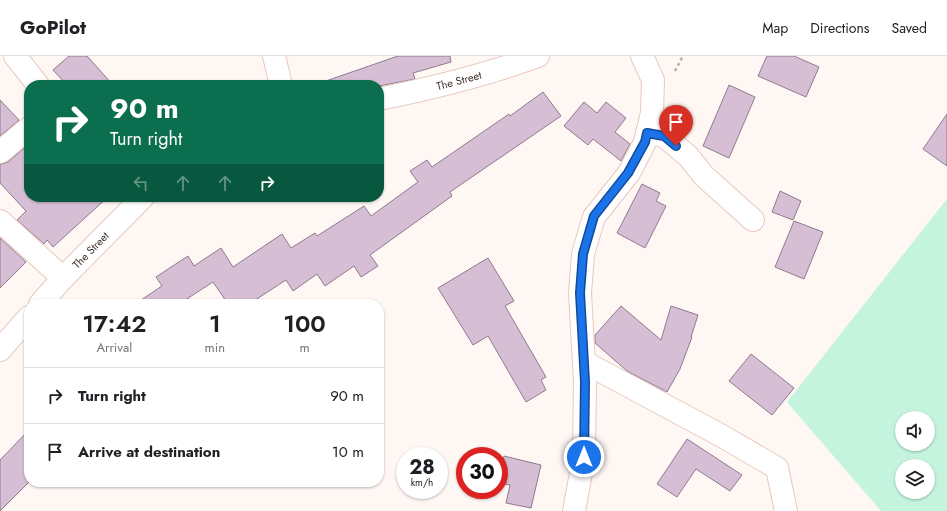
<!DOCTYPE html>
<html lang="en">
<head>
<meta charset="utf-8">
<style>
	body { margin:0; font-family:Jost,sans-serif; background:#f2f2f2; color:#202124; height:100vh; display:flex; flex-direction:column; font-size:15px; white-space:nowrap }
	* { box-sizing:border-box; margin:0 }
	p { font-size:13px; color:#757577 }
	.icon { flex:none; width:22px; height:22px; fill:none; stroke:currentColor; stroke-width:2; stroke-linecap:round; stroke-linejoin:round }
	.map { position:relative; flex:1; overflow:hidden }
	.drawer { position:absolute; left:24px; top:243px; width:360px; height:188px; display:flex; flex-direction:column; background:#fff; border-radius:16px; box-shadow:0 1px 3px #0004 }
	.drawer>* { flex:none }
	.top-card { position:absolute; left:24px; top:24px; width:360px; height:122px; border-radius:16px; box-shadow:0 1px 3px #0004; background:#0b6e4f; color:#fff; overflow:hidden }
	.controls { position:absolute; left:895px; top:355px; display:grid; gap:8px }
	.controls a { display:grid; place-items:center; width:40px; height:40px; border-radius:50%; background:#fff; box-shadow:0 1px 3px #0004; font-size:20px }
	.speed { position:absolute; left:396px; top:391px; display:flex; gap:8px; font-size:20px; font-weight:700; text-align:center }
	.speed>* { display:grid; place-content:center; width:52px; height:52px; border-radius:50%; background:#fff; box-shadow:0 1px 3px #0004; line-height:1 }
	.speed small { font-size:10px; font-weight:400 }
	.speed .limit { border:6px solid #d22; background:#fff; color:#111 }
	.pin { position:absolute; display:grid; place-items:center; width:34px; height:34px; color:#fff; margin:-41px -17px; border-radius:50% 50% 50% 0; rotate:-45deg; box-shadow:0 0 4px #0007 }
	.pin .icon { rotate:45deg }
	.me { position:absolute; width:44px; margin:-22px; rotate:0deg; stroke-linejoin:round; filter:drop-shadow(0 0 3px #0008) }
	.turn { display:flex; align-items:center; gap:14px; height:84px; padding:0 20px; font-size:18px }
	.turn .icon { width:52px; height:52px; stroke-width:2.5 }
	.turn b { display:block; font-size:28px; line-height:34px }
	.lanes { display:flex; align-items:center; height:38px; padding:0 20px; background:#0003; justify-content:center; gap:20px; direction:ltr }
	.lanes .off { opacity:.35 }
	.eta { display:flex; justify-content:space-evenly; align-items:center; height:68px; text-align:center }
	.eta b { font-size:24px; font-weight:600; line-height:28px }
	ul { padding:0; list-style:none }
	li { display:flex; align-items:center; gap:12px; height:56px; padding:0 20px; border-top:1px solid #e0e0e0 }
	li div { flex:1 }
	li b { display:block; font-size:15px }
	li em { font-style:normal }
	header { display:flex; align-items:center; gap:24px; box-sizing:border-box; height:56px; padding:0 20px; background:#fff; border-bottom:1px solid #e0e0e0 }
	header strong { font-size:19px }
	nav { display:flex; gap:22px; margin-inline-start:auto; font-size:14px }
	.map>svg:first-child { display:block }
</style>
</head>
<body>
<header>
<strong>GoPilot</strong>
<nav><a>Map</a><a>Directions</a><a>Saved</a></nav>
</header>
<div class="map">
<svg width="947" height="455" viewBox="0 0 947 455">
	<rect width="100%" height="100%" fill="#fef7f4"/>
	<path fill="#c4f4dd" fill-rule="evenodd" d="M947,143V455H881L787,346ZM902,362H928V388H902ZM902,410H928V436H902Z"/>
	<g fill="#d6bfd5" stroke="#907a8e">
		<path d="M69,0H87L113,29H67L53,14Z"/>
		<path d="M398,0H450L451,6L413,17L415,23L379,30V29H324L323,26Z"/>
		<path d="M767,0H794L819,11L806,41L758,20Z"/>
		<path d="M729,29L755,41L729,102L703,90Z"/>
		<path d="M543,36L561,60L450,136L452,140L370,199L378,210L361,221L354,210L325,230L317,218L293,235L286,224L249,248H228L213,226L179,248H135L162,230L156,221L188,200L194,210L221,192L233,211L282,178L291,192L315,177L317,180L364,150L371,160L418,126L410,115L427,104L432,111L509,58L510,60Z"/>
		<path d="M0,44L19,64L0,80Z"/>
		<path d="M584,46L597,57L606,46L626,62L615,76L630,88L621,105L593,83L588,89L564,70Z"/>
		<path d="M947,58V110L923,93Z"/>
		<path d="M29,88V141H108L53,191L47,184L44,188L17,164L26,155L0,127V108H2L8,106Z"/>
		<path d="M642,128L660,137L656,145L666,150L645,192L617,177Z"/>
		<path d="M780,135L801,145L793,164L772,156Z"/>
		<path d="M794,165L823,176L804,223L775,211Z"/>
		<path d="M0,182L26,206L0,232Z"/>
		<path d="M488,202L514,245L505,250L546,321L541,324L546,334L526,346L488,280L473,289L438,232Z"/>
		<path d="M621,250L661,284L671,250L698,259L691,281H692L680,313L667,336L627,315L595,287V279Z"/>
		<path d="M751,298L794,332L772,359L729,325Z"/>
		<path d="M29,374V426L0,455V404Z"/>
		<path d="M687,383L742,419L730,435L696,413L677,441L657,428Z"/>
		<path d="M504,400L541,409L531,452L506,447L510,429L499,427V421Z"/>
	</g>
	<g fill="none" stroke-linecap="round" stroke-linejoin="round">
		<g stroke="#e9c9bc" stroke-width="24">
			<g id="minor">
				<path d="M15,0L38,29"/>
				<path d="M274,0L281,29"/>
				<path id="s1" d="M379,43C433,32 486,19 538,0"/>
				<path d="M647,77L664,80L688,100L704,120L753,164"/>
				<path d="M0,96L29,72"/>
				<path d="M0,165L63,222"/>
				<path id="s2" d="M40,248L63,222L143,141"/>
				<path d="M0,294L29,261"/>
				<path d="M584,306L722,380L777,412L786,455"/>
				<path d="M574,455L584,401L585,326L580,237L583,198L594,161L629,117L645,86L652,57L653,24L642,0"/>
			</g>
		</g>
		<path stroke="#b8b0ac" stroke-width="2.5" stroke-dasharray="3 3" stroke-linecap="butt" d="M675,15L683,0"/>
		<use href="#minor" stroke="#fff" stroke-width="22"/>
	</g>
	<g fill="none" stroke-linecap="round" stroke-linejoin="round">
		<g stroke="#114b97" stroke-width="10">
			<path id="route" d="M584,401L585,326L580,237L583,198L594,160L628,117L645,86L647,77L664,80L676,90"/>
		</g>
		<use href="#route" stroke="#1a73e8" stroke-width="7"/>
	</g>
	<g text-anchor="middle" stroke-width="3" stroke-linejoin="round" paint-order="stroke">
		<g font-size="11" fill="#41352f" stroke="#fff">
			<text dy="4" stroke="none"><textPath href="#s1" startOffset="82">The Street</textPath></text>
			<text dy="4" stroke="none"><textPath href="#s2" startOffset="74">The Street</textPath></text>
		</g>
	</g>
</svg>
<div class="controls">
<a><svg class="icon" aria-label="sound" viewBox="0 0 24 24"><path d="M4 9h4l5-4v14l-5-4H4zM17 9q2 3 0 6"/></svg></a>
<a><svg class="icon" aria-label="layers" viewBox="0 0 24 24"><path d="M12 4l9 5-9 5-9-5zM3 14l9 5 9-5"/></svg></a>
</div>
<div class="speed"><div>28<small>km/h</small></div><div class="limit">30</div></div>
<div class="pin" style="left:676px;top:90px;background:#d93025"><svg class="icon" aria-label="arrive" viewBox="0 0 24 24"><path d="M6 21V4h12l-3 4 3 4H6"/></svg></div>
<svg class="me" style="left:584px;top:401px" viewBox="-20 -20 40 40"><circle r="17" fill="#1a73e8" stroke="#fff" stroke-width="3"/><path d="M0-11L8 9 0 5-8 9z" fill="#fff"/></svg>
<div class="top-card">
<div class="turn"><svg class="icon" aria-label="right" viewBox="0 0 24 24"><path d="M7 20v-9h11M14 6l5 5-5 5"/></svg><div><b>90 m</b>Turn right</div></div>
<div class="lanes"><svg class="icon off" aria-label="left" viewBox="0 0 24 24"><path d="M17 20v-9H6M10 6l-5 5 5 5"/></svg><svg class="icon off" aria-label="ahead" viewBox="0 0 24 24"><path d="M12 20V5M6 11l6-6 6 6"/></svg><svg class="icon off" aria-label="ahead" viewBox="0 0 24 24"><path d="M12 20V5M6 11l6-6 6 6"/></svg><svg class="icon" aria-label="right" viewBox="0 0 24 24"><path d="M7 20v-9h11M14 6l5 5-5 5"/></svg></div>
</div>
<section class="drawer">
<div class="eta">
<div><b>17:42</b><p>Arrival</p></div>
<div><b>1</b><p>min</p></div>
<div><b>100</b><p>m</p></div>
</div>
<ul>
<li><svg class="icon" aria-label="right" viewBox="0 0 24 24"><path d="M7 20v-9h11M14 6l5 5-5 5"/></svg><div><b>Turn right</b></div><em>90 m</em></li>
<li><svg class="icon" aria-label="arrive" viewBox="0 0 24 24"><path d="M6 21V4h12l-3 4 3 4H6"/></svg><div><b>Arrive at destination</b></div><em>10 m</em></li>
</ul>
</section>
</div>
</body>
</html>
